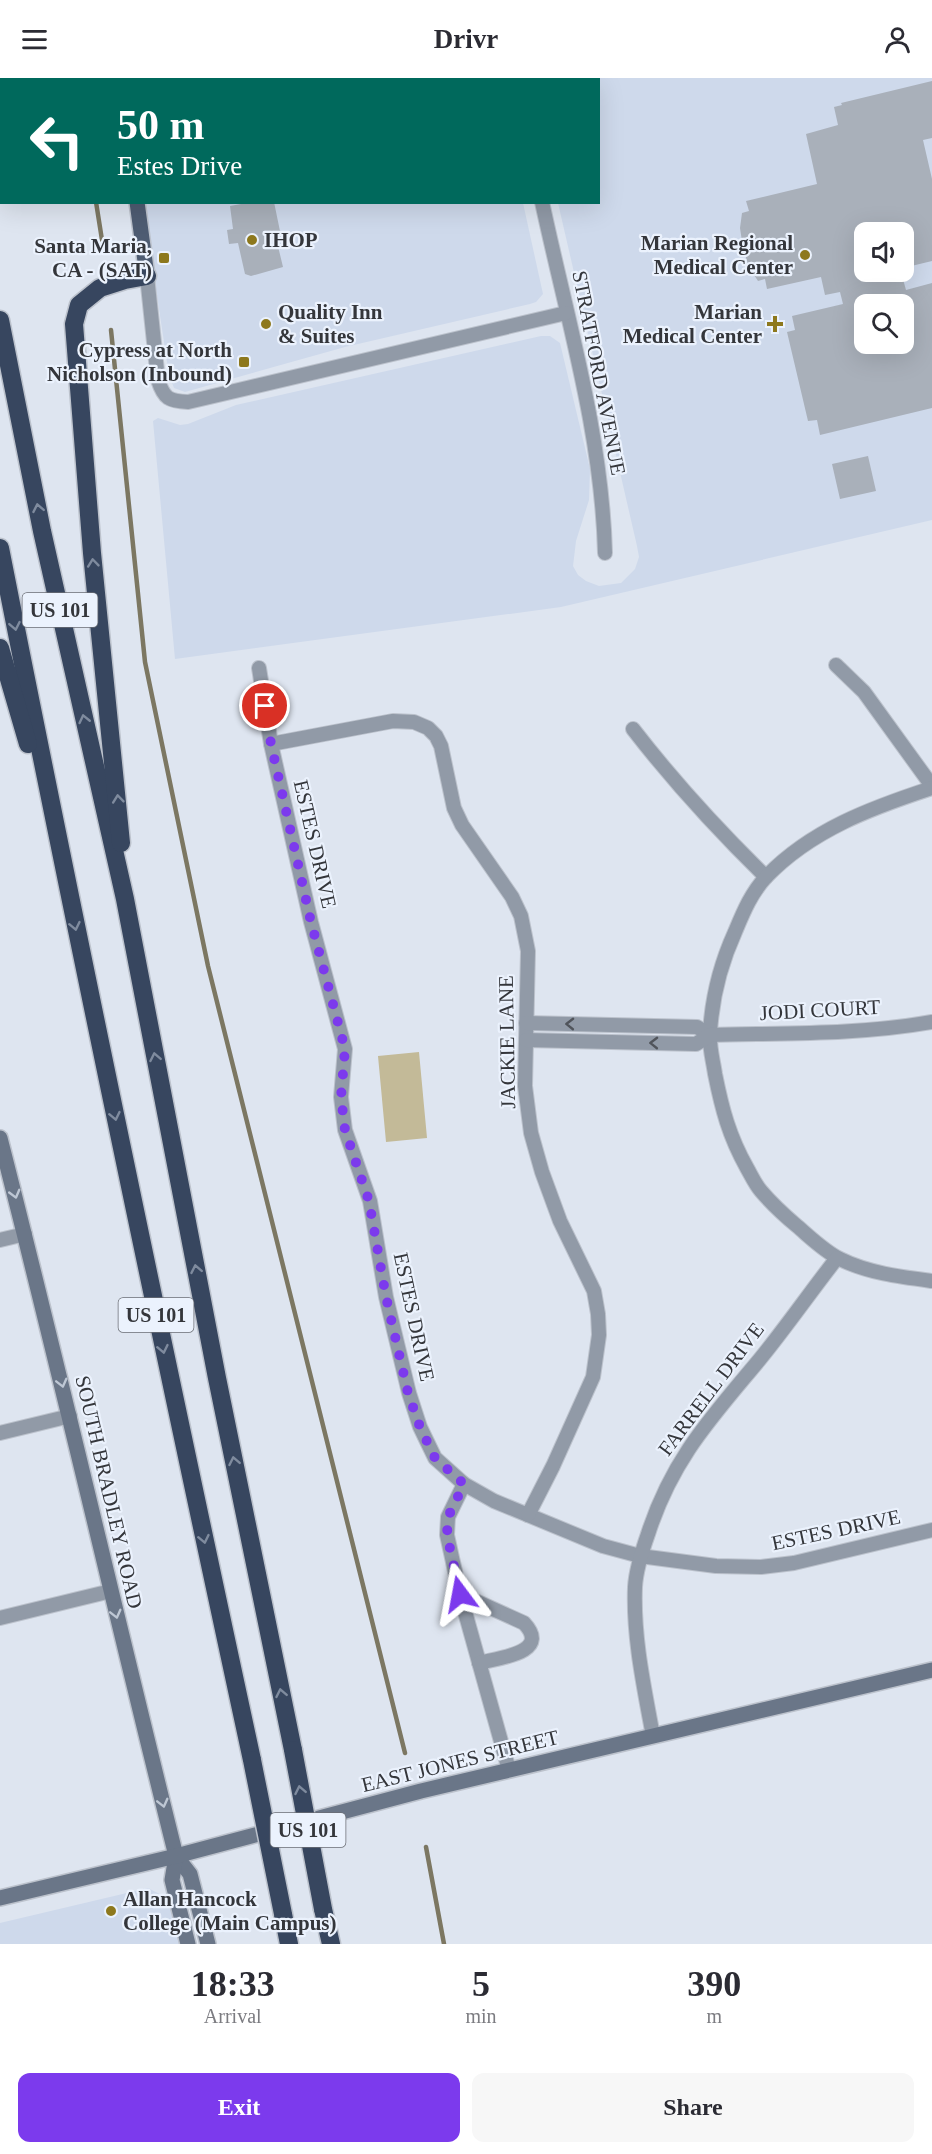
<!DOCTYPE html>
<html lang="en">
<head>
<meta charset="utf-8">
<style>
	body { margin:0; font-family:"Times New Roman",serif; background:#f7f7f7; color:#2b2b33; height:100vh; display:flex; flex-direction:column; font-size:22px; white-space:nowrap }
	* { box-sizing:border-box; margin:0 }
	p { font-size:20px; color:#7c7c81 }
	.icon { flex:none; width:33px; height:33px; fill:none; stroke:currentColor; stroke-width:2; stroke-linecap:round; stroke-linejoin:round }
	.map { position:relative; height:1866px; overflow:hidden }
	.panel { display:flex; flex-direction:column; background:#fff; flex:1 }
	.panel>* { flex:none }
	.banner { position:absolute; left:0px; top:0px; width:600px; height:126px; box-shadow:0 6px 24px #0002; background:#00695c; color:#fff; overflow:hidden }
	.fabs { position:absolute; left:854px; top:144px; display:grid; gap:12px }
	.fabs a { display:grid; place-items:center; width:60px; height:60px; border-radius:12px; background:#fff; box-shadow:0 6px 24px #0002; font-size:30px }
	.pin { position:absolute; display:grid; place-items:center; width:51px; height:51px; color:#fff; margin:-26px; border:3px solid #fff; border-radius:50%; box-shadow:0 2px 6px #0007 }
	.me { position:absolute; width:66px; margin:-33px; rotate:347deg; stroke-linejoin:round; filter:drop-shadow(0 0 4px #0008) }
	.turn { display:flex; align-items:center; gap:21px; height:126px; padding:0 18px; font-size:27px }
	.turn .icon { width:78px; height:78px; stroke-width:2.5 }
	.turn b { display:block; font-size:42px; line-height:51px }
	.eta { display:flex; justify-content:space-evenly; align-items:center; height:102px; text-align:center }
	.eta b { font-size:36px; font-weight:800; line-height:42px }
	.action { display:flex; gap:12px; margin-top:auto; padding:12px 18px }
	.action a { flex:1; height:69px; border-radius:12px; background:#7c3aed; color:#fff; font-size:24px; font-weight:800; line-height:69px; text-align:center }
	.action a+a { background:#f7f7f7; color:#2b2b33 }
	header { display:flex; justify-content:space-between; align-items:center; height:78px; padding:0 18px; background:#fff; font-size:27px; font-weight:800 }
	.map>svg:first-child { display:block }
</style>
</head>
<body>
<header><svg class="icon" aria-label="menu" viewBox="0 0 24 24"><path d="M4 6h16M4 12h16M4 18h16"/></svg>Drivr<svg class="icon" aria-label="person" viewBox="0 0 24 24"><circle cx="12" cy="8" r="4"/><path d="M4 21q1-7 8-7t8 7"/></svg></header>
<div class="map">
<svg width="932" height="1866" viewBox="0 0 932 1866">
	<rect width="100%" height="100%" fill="#dee5f0"/>
	<g fill="#ced9eb" fill-rule="evenodd">
		<path d="M126,0H495L496,1L127,2Z"/>
		<path d="M530,0H932V442L561,529L175,581L153,343L158,340L180,347L188,346L236,327L541,258H550L560,265L590,391L589,422L576,463L573,488L578,497L586,503L599,508L621,505L635,491L639,479L637,468L558,125L598,124V2ZM864,154H903V194H864ZM864,226H903V266H864Z"/>
		<path d="M143,125H523L543,216L536,224L530,226L345,269L185,314L174,310L169,297Z"/>
		<path d="M148,1810L171,1822L182,1866H0V1845Z"/>
	</g>
	<path fill="#c3ba98" d="M419,974L427,1060L386,1064L378,978Z"/>
	<g fill="none" stroke-linecap="round" stroke-linejoin="round">
		<g stroke="#7c7762" stroke-width="4.5">
			<path d="M77,0V2"/>
			<path d="M96,124L102,162"/>
			<path d="M111,252L145,584L208,888L405,1675"/>
			<path d="M426,1769L444,1866"/>
		</g>
	</g>
	<g fill="#a9b0ba" fill-rule="evenodd">
		<path d="M932,3V60L923,62L932,101V183L903,190V154H864V194H901L906,212L932,205V330L820,357L817,342L808,343L787,254L795,252L792,238L843,226L840,214L825,217L821,199L767,211L765,201L758,203L749,189L743,170L740,150L742,135L749,133L746,123L817,106L806,56L838,47L834,29L842,27L841,25ZM864,226H903V266H864Z"/>
		<path d="M252,124H274L281,158L276,160L283,189L251,198L245,196L238,165L229,166L227,152L233,151L230,128Z"/>
		<path d="M868,378L876,413L840,421L832,386Z"/>
	</g>
	<g fill="none" stroke-linecap="round" stroke-linejoin="round">
		<g stroke="#bcc2cc" stroke-width="16">
			<g id="street">
				<path d="M514,0V2"/>
				<path d="M542,124C567,241 602,356 605,475"/>
				<path d="M147,198L158,302C164,321 169,323 188,324L566,235"/>
				<path d="M836,587L864,614L932,708"/>
				<path d="M259,590L271,666L311,844L345,971L341,1019L345,1052L370,1123L386,1219L409,1315L420,1349L435,1380L464,1406L494,1423L603,1468L640,1478L716,1488L761,1489L794,1485L932,1452"/>
				<path d="M633,651C674,704 718,752 766,799"/>
				<path d="M271,666L393,643L414,644L428,650L436,658L441,668L454,730L462,747L512,819L521,838L528,873L525,1008L531,1055L542,1094L560,1143L594,1213L598,1236L599,1257L593,1299L553,1388L528,1437"/>
				<path d="M932,710C871,730 811,752 766,799C751,815 743,835 735,854C720,887 712,919 710,955C709,969 713,982 715,996C722,1031 729,1058 747,1090C751,1097 755,1106 761,1113C772,1126 784,1137 797,1148C810,1159 824,1173 840,1181C868,1195 901,1199 932,1203"/>
				<path d="M526,945L697,949L710,957"/>
				<path d="M526,962L696,966L710,957C784,955 859,957 932,944"/>
				<path d="M0,1162L25,1156"/>
				<path d="M0,1355L70,1338"/>
				<path d="M464,1406L448,1439L447,1457L460,1516L509,1692"/>
				<path d="M460,1516L524,1545C552,1575 498,1580 479,1585"/>
				<path d="M0,1540L111,1513"/>
				<path d="M653,1658C644,1609 633,1559 635,1509C636,1491 642,1473 648,1456C672,1381 711,1340 760,1281C787,1248 811,1213 837,1180"/>
			</g>
		</g>
		<g stroke="#bcc2cc" stroke-width="18">
			<g id="secondary">
				<path d="M0,1060C61,1298 116,1538 176,1778L190,1796L208,1866"/>
				<path d="M176,1778L172,1802L188,1866"/>
				<path d="M0,1820L176,1778L421,1713L932,1592"/>
			</g>
		</g>
		<g stroke="#bcc2cc" stroke-width="18">
			<g id="primary">
				<path d="M123,0V2"/>
				<path d="M137,124L147,198"/>
			</g>
		</g>
		<g stroke="#bcc2cc" stroke-width="21">
			<g id="highway">
				<path d="M0,242L42,453L125,821L217,1300L293,1672"/>
				<path d="M0,470C80,875 165,1279 252,1682"/>
				<path d="M0,570L28,666"/>
				<path d="M121,765L92,475L74,246L79,227L100,210L125,202L147,198"/>
				<path d="M323,1831L331,1866"/>
				<path d="M283,1836L289,1866"/>
			</g>
		</g>
		<use href="#street" stroke="#919aa7" stroke-width="14"/>
		<use href="#secondary" stroke="#6a7688" stroke-width="15"/>
		<use href="#primary" stroke="#4e5c72" stroke-width="15"/>
		<use href="#highway" stroke="#37465f" stroke-width="18"/>
		<g stroke="#bcc2cc" stroke-width="21" stroke-linecap="butt">
			<g id="highway-bridge">
				<path d="M293,1672L323,1831"/>
				<path d="M252,1682L283,1836"/>
			</g>
		</g>
		<use href="#highway-bridge" stroke="#37465f" stroke-width="18"/>
	</g>
	<defs><path id="oneway-chevron" d="M-2-3.5L2.5 0L-2 3.5" fill="none" stroke-width="1.6" stroke-linecap="round" stroke-linejoin="round" transform="scale(1.5)"/></defs>
	<g stroke="#7f8b9e">
		<use href="#oneway-chevron" transform="translate(38 430) rotate(-101)"/>
		<use href="#oneway-chevron" transform="translate(93 485) rotate(-96)"/>
		<use href="#oneway-chevron" transform="translate(15 548) rotate(79)"/>
		<use href="#oneway-chevron" transform="translate(84 641) rotate(-103)"/>
		<use href="#oneway-chevron" transform="translate(118 721) rotate(-96)"/>
		<use href="#oneway-chevron" transform="translate(75 848) rotate(78)"/>
		<use href="#oneway-chevron" transform="translate(155 979) rotate(-101)"/>
		<use href="#oneway-chevron" transform="translate(115 1038) rotate(78)"/>
		<use href="#oneway-chevron" transform="translate(196 1191) rotate(-101)"/>
		<use href="#oneway-chevron" transform="translate(163 1271) rotate(78)"/>
		<use href="#oneway-chevron" transform="translate(234 1383) rotate(-101)"/>
		<use href="#oneway-chevron" transform="translate(204 1461) rotate(78)"/>
		<use href="#oneway-chevron" transform="translate(281 1615) rotate(-101)"/>
		<use href="#oneway-chevron" transform="translate(300 1712) rotate(-101)"/>
	</g>
	<g stroke="#50545b">
		<use href="#oneway-chevron" transform="translate(570 946) rotate(-179)"/>
		<use href="#oneway-chevron" transform="translate(654 965) rotate(-179)"/>
	</g>
	<g stroke="#bec7d4">
		<use href="#oneway-chevron" transform="translate(15 1116) rotate(75)"/>
		<use href="#oneway-chevron" transform="translate(62 1305) rotate(76)"/>
		<use href="#oneway-chevron" transform="translate(116 1536) rotate(76)"/>
		<use href="#oneway-chevron" transform="translate(163 1725) rotate(76)"/>
	</g>
	<g fill="none" stroke-linecap="round" stroke-linejoin="round">
		<path stroke="#7c3aed" stroke-width="10" stroke-dasharray="0 18" d="M265,628L271,666L311,844L345,971L341,1019L345,1052L369,1123L386,1219L408,1315L420,1349L435,1380L464,1406L448,1439L447,1457L460,1516"/>
	</g>
	<g fill="#8d781d" stroke="#ebf2fd" stroke-width="2">
		<circle cx="252" cy="162" r="6"/>
		<circle cx="805" cy="177" r="6"/>
		<rect x="158" y="174" width="12" height="12" rx="3"/>
		<circle cx="266" cy="246" r="6"/>
		<path d="M772 237h6v6h6v6h-6v6h-6v-6h-6v-6h6z"/>
		<rect x="238" y="278" width="12" height="12" rx="3"/>
		<circle cx="111" cy="1833" r="6"/>
	</g>
	<g text-anchor="middle" stroke-width="4.5" stroke-linejoin="round" paint-order="stroke">
		<g fill="#ebf2fd" stroke="#6b6e75" stroke-width="1.5">
			<rect x="22.5" y="515" width="75" height="34" rx="4.5"/>
			<rect x="118.5" y="1220" width="75" height="34" rx="4.5"/>
			<rect x="270.5" y="1735" width="75" height="34" rx="4.5"/>
		</g>
		<g font-size="20" font-weight="bold" fill="#34363b">
			<text x="60" y="539">US 101</text>
			<text x="156" y="1244">US 101</text>
			<text x="308" y="1759">US 101</text>
		</g>
		<g font-size="21" font-weight="bold" fill="#34363b" stroke="#ebf2fd" text-anchor="end">
			<text x="264" y="169" text-anchor="start">IHOP</text>
			<text x="793" y="172">Marian Regional<tspan x="793" dy="24">Medical Center</tspan></text>
			<text x="152" y="175">Santa Maria,<tspan x="152" dy="24">CA - (SAT)</tspan></text>
			<text x="278" y="241" text-anchor="start">Quality Inn<tspan x="278" dy="24">&amp; Suites</tspan></text>
			<text x="762" y="241">Marian<tspan x="762" dy="24">Medical Center</tspan></text>
			<text x="232" y="279">Cypress at North<tspan x="232" dy="24">Nicholson (Inbound)</tspan></text>
			<text x="123" y="1828" text-anchor="start">Allan Hancock<tspan x="123" dy="24">College (Main Campus)</tspan></text>
		</g>
		<g font-size="21" fill="#34363b" stroke="#ebf2fd">
			<text transform="translate(599 295) rotate(79)" y="7">STRATFORD AVENUE</text>
			<text transform="translate(315 766) rotate(77)" y="7">ESTES DRIVE</text>
			<text transform="translate(820 932) rotate(-3)" y="7">JODI COURT</text>
			<text transform="translate(507 964) rotate(-91)" y="7">JACKIE LANE</text>
			<text transform="translate(414 1239) rotate(78)" y="7">ESTES DRIVE</text>
			<text transform="translate(711 1311) rotate(-53)" y="7">FARRELL DRIVE</text>
			<text transform="translate(109 1414) rotate(77)" y="7">SOUTH BRADLEY ROAD</text>
			<text transform="translate(836 1452) rotate(-12)" y="7">ESTES DRIVE</text>
			<text transform="translate(460 1683) rotate(-14)" y="7">EAST JONES STREET</text>
		</g>
	</g>
</svg>
<div class="fabs">
<a><svg class="icon" aria-label="sound" viewBox="0 0 24 24"><path d="M4 9h4l5-4v14l-5-4H4zM17 9q2 3 0 6"/></svg></a>
<a><svg class="icon" aria-label="search" viewBox="0 0 24 24"><circle cx="10" cy="10" r="6"/><path d="M15 15l6 6"/></svg></a>
</div>
<div class="pin" style="left:265px;top:628px;background:#d93025"><svg class="icon" aria-label="arrive" viewBox="0 0 24 24"><path d="M6 21V4h12l-3 4 3 4H6"/></svg></div>
<svg class="me" style="left:460px;top:1516px" viewBox="-20 -20 40 40"><path d="M0-17L14 15 0 8-14 15z" fill="#7c3aed" stroke="#fff" stroke-width="4"/></svg>
<div class="banner">
<div class="turn"><svg class="icon" aria-label="left" viewBox="0 0 24 24"><path d="M17 20v-9H6M10 6l-5 5 5 5"/></svg><div><b>50 m</b>Estes Drive</div></div>
</div>
</div>
<section class="panel">
<div class="eta">
<div><b>18:33</b><p>Arrival</p></div>
<div><b>5</b><p>min</p></div>
<div><b>390</b><p>m</p></div>
</div>
<div class="action"><a>Exit</a><a>Share</a></div>
</section>
</body>
</html>
